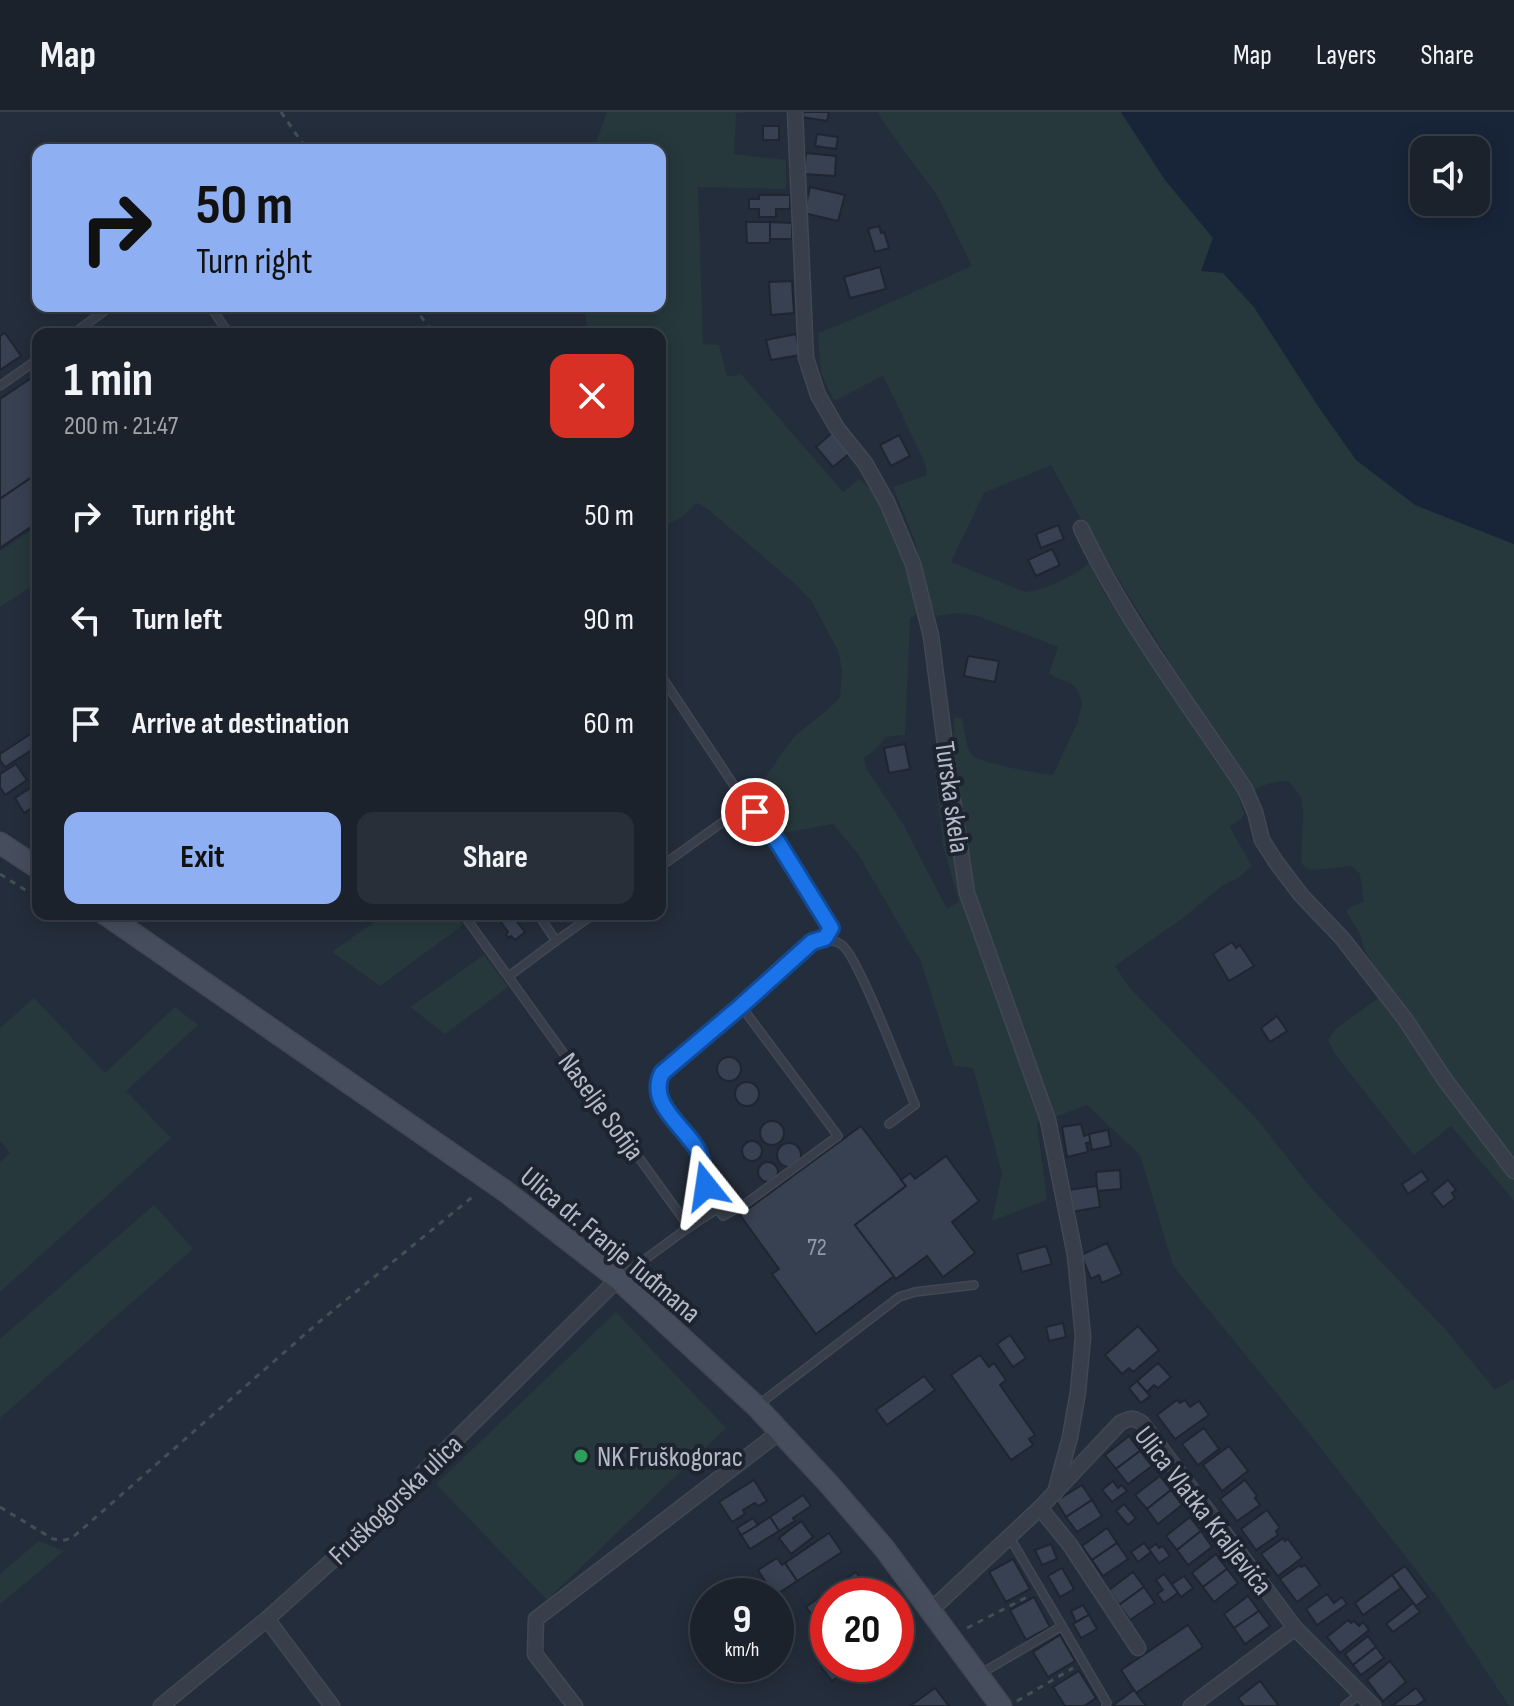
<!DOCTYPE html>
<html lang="en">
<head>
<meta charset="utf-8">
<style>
	body { margin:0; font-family:"Sofia Sans Condensed",sans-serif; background:#282f38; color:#f1f3f6; height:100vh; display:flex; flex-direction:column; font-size:30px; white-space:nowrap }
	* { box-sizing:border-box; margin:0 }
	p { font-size:26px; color:#a0a4a9 }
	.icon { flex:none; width:44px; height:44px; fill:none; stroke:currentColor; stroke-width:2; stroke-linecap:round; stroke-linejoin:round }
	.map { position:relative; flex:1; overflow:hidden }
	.details { position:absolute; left:32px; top:216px; width:634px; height:592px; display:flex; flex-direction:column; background:#1b222c; border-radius:16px; box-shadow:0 4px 20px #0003,0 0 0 2px #393f48 }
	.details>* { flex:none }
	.banner { position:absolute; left:32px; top:32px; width:634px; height:168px; border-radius:16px; box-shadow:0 4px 20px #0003,0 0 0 2px #393f48; background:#8eaff1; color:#111; overflow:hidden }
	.fabs { position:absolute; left:1410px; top:24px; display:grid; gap:16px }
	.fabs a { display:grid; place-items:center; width:80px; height:80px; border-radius:16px; background:#1b222c; box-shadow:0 4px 20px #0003,0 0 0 2px #393f48; font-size:40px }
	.speed { position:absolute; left:690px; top:1466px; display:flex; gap:16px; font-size:40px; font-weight:700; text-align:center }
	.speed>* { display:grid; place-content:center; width:104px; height:104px; border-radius:50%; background:#1b222c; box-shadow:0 4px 20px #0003,0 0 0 2px #393f48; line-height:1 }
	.speed small { font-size:20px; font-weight:400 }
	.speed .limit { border:12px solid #d22; background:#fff; color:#111 }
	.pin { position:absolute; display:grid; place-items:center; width:68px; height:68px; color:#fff; margin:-34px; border:4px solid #fff; border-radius:50%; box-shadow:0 2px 8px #0007 }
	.me { position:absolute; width:88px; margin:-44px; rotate:345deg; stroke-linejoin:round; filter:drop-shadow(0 0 6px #0008) }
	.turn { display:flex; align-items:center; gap:28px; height:168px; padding:0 32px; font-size:36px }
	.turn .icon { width:104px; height:104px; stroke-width:2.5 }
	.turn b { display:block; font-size:56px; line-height:68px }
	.round { display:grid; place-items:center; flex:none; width:84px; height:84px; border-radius:16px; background:#282f38 }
	.summary { display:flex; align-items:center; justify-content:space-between; height:136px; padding:0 32px }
	h1 { font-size:48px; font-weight:700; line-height:60px }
	.button { display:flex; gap:16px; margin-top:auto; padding:16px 32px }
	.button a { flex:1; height:92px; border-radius:16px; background:#8eaff1; color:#111; font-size:32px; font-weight:700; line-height:92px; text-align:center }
	.button a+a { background:#282f38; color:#f1f3f6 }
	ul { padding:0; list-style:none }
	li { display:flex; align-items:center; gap:24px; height:104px; padding:0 32px }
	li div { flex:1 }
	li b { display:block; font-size:30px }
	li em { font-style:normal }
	header { display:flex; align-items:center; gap:48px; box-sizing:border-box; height:112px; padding:0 40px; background:#1b222c; border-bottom:2px solid #393f48 }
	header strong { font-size:38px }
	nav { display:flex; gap:44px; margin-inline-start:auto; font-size:28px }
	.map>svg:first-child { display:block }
</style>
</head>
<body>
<header>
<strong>Map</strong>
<nav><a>Map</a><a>Layers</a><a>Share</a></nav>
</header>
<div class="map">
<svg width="1514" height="1594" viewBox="0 0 1514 1594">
	<rect width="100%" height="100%" fill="#242d3b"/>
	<g fill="#26383c" fill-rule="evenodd">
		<path d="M607,0H752L736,1L734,42L786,48V77L698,75L703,232L719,233L727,265L741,262L843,380L859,367C893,393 906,462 918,502L910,506L905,623L886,625L875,638L864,646L866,656L903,712L947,797L959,789L943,734L935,657L954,654V605L962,607C965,617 965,636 973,644C981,651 1040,662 1053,663L1078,609L1082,591L1078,579L1072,572L1049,562L1058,535L978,504L959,501L936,504L928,486L915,429L893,375L927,363L925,351L883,264L834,289L821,261L818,221L842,212L972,154L938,85L883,10L878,0H1121L1165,68L1214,126L1223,161L1254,195L1320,297L1415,393L1514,432V1089L1451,1014L1414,1043L1335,942L1328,928L1336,917L1381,884L1384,869L1365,839L1359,820L1346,799L1351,795L1364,790L1360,762L1352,754L1312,758L1301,752L1303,702L1301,685L1288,669C1269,668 1255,678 1239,687L1244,702L1241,708L1229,714L1252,754L1238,766L1223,773L1183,806L1115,854L1129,875L1256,1006L1312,1077L1445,1217L1495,1278L1514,1267V1594H1509L1438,1486L1301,1311L1173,1154L1140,1043L1087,993L1037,1012L1047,1088L992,1109L1002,1061L973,956L954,954L921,850L858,742L833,712L778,722L757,698L762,670L788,633L796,623L833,593L840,585L842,561L839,541L811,488L796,473L708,397L697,391L682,405L660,416V222H589L583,194H660V38H593ZM1051,353L1079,403L1237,659L1232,665L1105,483L1089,451C1072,465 1046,478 1025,480L951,450L984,381Z"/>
		<path d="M38,414V470L0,495V439Z"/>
		<path d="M385,802H454L463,813L380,874L332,840Z"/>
		<path d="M484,843L508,875L445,922L410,895Z"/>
		<path d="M34,886L105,961L175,895L198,913L126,979L171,1026L0,1180V1050L10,1041L0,1029V916Z"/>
		<path d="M154,1093L193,1137L0,1306V1227Z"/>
		<path d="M616,1200L726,1316L547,1488L436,1372Z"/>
		<path d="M39,1429L64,1439L0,1492V1462Z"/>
	</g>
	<path fill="#182438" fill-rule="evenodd" d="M1121,0H1514V432L1415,393L1356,348L1320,297L1254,195L1223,161L1201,159L1213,126L1165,68ZM1424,38H1476V90H1424Z"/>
	<g fill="#374152" stroke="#1f2632" stroke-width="2">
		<path d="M803,0H829L827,9L802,5Z"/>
		<rect x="763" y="14" width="16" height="14"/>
		<path d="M817,22L838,25L836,37L815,34Z"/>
		<path d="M806,41L836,44L835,64L804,62Z"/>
		<path d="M810,75L845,83L838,109L804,101Z"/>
		<path d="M759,83H790V97H776V105H759V97H749V87H759Z"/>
		<path d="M746,110H770V131H747Z"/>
		<path d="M770,110L792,111V127H770Z"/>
		<path d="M879,114L881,121L884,120L889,136L875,140L868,117Z"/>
		<path d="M880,155L886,177L850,186L844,165Z"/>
		<path d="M792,169L794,201L771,203L769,170Z"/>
		<path d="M5,221L21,244L0,258V224Z"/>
		<path d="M796,222L800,243L771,248L766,228Z"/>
		<path d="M33,265L38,272V361L0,387V287Z"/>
		<path d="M833,320L850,341L833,355L816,335Z"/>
		<path d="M899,323L910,344L891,354L880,333Z"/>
		<path d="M38,361V410L0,436V387Z"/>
		<path d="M1058,413L1064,427L1041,436L1036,422Z"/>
		<path d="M1052,437L1060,453L1036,464L1028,448Z"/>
		<path d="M968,544L999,549L995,570L964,564Z"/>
		<path d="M32,621L38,630V634L5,655L0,648V642Z"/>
		<path d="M905,632L910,657L889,661L884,636Z"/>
		<path d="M16,652L27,668L5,683L0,675V662Z"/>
		<path d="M38,671V692L24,701L15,686Z"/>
		<path d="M495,802H511L525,820L515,828L511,824L509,826L506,822L508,820Z"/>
		<path d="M1232,830L1236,836L1240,833L1254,854L1229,869L1213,842Z"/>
		<path d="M1277,904L1287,919L1270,930L1261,916Z"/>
		<circle cx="729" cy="957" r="12"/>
		<circle cx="747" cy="982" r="12"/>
		<circle cx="772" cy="1021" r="12"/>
		<path d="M1081,1012L1084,1024L1089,1022L1091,1030L1086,1031L1088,1040L1067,1045L1062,1015Z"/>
		<path d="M861,1014L906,1074L855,1113L894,1164L816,1222L772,1162L779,1157L740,1103Z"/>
		<path d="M1108,1018L1111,1034L1092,1038L1089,1022Z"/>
		<circle cx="752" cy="1039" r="10"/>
		<circle cx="789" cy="1043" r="12"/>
		<path d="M946,1044L979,1089L952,1110L975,1141L943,1165L927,1144L896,1167L855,1113L906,1074L901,1068L910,1061L915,1067Z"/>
		<circle cx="768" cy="1060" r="10"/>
		<path d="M1120,1058L1121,1077L1097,1079L1096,1060Z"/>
		<path d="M1422,1059L1428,1068L1408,1082L1402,1072Z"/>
		<path d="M1448,1068L1456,1078L1452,1081L1455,1086L1443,1095L1432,1081Z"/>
		<path d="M1097,1074L1100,1095L1071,1100L1068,1078Z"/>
		<path d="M1107,1131L1122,1162L1102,1171L1099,1163L1091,1167L1081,1143Z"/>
		<path d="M1046,1134L1052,1152L1022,1160L1017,1142Z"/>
		<path d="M1063,1211L1066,1225L1049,1229L1046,1215Z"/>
		<path d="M1138,1214L1159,1238L1133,1260L1129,1256L1122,1262L1105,1243Z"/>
		<path d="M1010,1223L1026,1246L1013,1255L997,1232Z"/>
		<path d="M980,1243L989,1255L994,1251L1006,1268L1000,1273L1035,1323L1029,1327L1033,1333L1011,1348L951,1263Z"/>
		<path d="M1158,1251L1171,1265L1158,1276L1154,1273L1147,1280L1137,1269Z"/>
		<path d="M924,1264L935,1278L887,1313L876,1298Z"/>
		<path d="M1137,1269L1150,1284L1141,1291L1129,1276Z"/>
		<path d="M1177,1288L1180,1291L1185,1288L1190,1295L1199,1289L1209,1303L1175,1327L1157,1303Z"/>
		<path d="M1204,1316L1219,1337L1198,1353L1182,1332Z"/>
		<path d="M1129,1324L1140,1339L1116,1357L1105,1343Z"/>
		<path d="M1229,1334L1248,1359L1222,1379L1203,1353Z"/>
		<path d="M1140,1339L1152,1354L1128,1372L1116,1357Z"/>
		<path d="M1160,1364L1171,1378L1147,1397L1135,1383Z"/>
		<path d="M754,1368L767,1389L758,1394L755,1391L743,1398L745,1402L732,1410L719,1390Z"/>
		<path d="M1245,1368L1257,1384L1255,1386L1260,1393L1237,1409L1220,1387Z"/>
		<path d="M1113,1369L1118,1376L1122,1373L1127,1379L1112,1390L1102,1378Z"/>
		<path d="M1082,1373L1092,1388L1066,1405L1056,1389Z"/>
		<path d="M1171,1378L1182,1393L1158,1412L1147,1397Z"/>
		<path d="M803,1383L811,1394L793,1406L795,1409L779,1419L770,1405Z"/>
		<path d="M1092,1388L1102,1404L1077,1420L1066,1405Z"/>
		<path d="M1124,1392L1136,1406L1128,1413L1116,1399Z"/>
		<path d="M1267,1398L1280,1416L1276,1419L1278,1423L1256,1438L1241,1417Z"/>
		<path d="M770,1405L779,1419L750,1437L741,1423Z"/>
		<path d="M1190,1405L1201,1419L1177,1438L1166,1424Z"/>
		<path d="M753,1406L758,1413L741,1423L737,1416Z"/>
		<path d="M801,1409L813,1425L791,1442L779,1426Z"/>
		<path d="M1107,1416L1117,1431L1092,1448L1082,1434Z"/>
		<path d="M1201,1419L1212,1435L1188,1453L1177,1438Z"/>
		<path d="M829,1421L842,1440L797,1469L785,1451Z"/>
		<path d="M1283,1426L1285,1429L1288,1427L1302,1446L1278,1464L1261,1442Z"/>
		<path d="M1117,1431L1128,1447L1103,1464L1092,1448Z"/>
		<path d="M1144,1431L1151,1440L1138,1450L1131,1440Z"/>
		<path d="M1051,1432L1057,1447L1042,1453L1035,1438Z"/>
		<path d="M1156,1432L1159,1436L1163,1434L1170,1444L1159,1451L1149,1437Z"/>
		<path d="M1216,1442L1227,1457L1203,1475L1192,1461Z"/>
		<path d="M777,1446L782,1453L785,1451L797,1469L774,1484L758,1458Z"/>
		<path d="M1013,1447L1030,1477L1006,1490L989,1460Z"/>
		<path d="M1300,1453L1301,1455L1305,1453L1320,1473L1297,1490L1280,1467Z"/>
		<path d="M1405,1454L1428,1485L1416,1494L1392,1463Z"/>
		<path d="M1062,1456L1074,1477L1060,1485L1048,1464Z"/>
		<path d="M1227,1457L1238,1471L1214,1490L1203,1475Z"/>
		<path d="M856,1460L866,1474L851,1484H831L828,1479Z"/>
		<path d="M1133,1460L1144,1475L1119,1493L1109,1478Z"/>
		<path d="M1164,1462L1178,1481L1164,1491L1157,1482L1163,1478L1156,1468Z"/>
		<path d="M1392,1463L1401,1476L1363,1503L1355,1491Z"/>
		<path d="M1184,1464L1193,1476L1181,1485L1172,1472Z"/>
		<path d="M1144,1475L1155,1491L1130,1508L1119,1493Z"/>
		<path d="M828,1479L831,1484H828V1500L816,1508L806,1495Z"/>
		<path d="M1327,1482L1334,1491L1342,1485L1347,1492L1317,1513L1306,1497Z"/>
		<path d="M1248,1484L1259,1499L1234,1516L1224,1502Z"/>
		<path d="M1034,1485L1050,1515L1026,1528L1010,1498Z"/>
		<path d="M1413,1491L1420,1500L1393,1520L1386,1512Z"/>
		<path d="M1083,1493L1089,1503L1076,1510L1071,1499Z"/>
		<path d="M1259,1499L1270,1514L1245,1532L1234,1516Z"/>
		<path d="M1089,1503L1097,1517L1081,1526L1073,1512Z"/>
		<path d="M1348,1508L1351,1511L1354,1509L1359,1514L1363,1510L1369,1518L1340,1541L1327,1525Z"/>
		<path d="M1188,1513L1203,1535L1136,1581L1121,1558Z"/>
		<path d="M828,1518V1540L825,1542L815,1528Z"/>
		<path d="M1060,1523L1075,1549L1048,1565L1033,1540Z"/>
		<path d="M1368,1524L1376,1535L1353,1553L1345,1542Z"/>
		<path d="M1376,1535L1384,1546L1361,1563L1353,1553Z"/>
		<path d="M828,1549V1552H834L842,1561L832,1569L821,1555Z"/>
		<path d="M1390,1549L1406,1570L1383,1589L1367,1568Z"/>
		<path d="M1079,1559L1096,1586L1084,1594H1065L1053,1575Z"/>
		<path d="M1260,1569L1279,1594H1244L1238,1586Z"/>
		<path d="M935,1576L949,1594H910Z"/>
		<path d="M1416,1576L1425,1588L1416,1594H1392Z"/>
		<path d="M1134,1578L1146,1594H1112Z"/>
	</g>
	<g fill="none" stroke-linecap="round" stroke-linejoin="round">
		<g stroke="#414854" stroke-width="10">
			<g id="lane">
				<path d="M210,194L229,222"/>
				<path d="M73,222L111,194"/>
				<path d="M0,274L38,247"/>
				<path d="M660,562L737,678L738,687L734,702L660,755"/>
				<path d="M738,687C772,709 807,776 829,811L831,816L825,826"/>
				<path d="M463,802L689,1115L621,1165"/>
				<path d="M538,802L556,829L594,802"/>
				<path d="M509,864L556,829"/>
				<path d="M717,1097C714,1090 709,1082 706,1074C702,1062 704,1049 697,1037C683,1014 647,991 662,961L741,894"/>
				<path d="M685,1118L717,1097L723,1104L745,1092L838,1024L741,894L812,830C822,827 832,826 842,833C858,844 904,966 915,993L889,1012"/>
				<path d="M758,1293L899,1185L915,1180L974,1173"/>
				<path d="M1062,1514L1107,1591L1106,1594"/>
				<path d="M980,1562L1062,1514L1010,1426"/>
				<path d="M1345,1594L1361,1581"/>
			</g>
		</g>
		<g stroke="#414854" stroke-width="17">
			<g id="street">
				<path d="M795,0L806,246L818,283L837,316L865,351L887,390L913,452L931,524L947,648L967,781L1048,1008L1075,1143L1083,1225L1078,1280L1070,1325L1055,1381"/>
				<path d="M1081,416C1125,509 1189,592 1245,677L1255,700L1262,728L1276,750L1301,783L1342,826L1405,907L1445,968L1514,1059"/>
				<path d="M1040,1396L1070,1433L1138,1536"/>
				<path d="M930,1499L1040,1396L1120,1311C1129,1306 1133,1305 1142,1311L1295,1516L1373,1594"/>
				<path d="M267,1507L332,1594"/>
				<path d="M161,1594L267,1507L355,1428L618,1167"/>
				<path d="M575,1594L535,1542L536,1507L781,1319"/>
				<path d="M1191,1594L1295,1516"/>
			</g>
		</g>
		<g stroke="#414854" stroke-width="23">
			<g id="secondary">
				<path d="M0,731L38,756"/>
				<path d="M105,802L505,1079L618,1167L756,1294L828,1371L884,1436L1001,1594"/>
			</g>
		</g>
		<g stroke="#3f5154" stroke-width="3" stroke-dasharray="6 6" stroke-linecap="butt">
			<path d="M281,0L307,38"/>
			<path d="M414,194L433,222"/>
			<path d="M0,762L38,786"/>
			<path d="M0,1395L53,1427L65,1428L72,1426L319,1210L476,1082"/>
			<path d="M967,1516L1031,1483"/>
			<path d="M1017,1589L1073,1556"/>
		</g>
		<use href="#lane" stroke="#383f4b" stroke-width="7"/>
		<use href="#street" stroke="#383f4b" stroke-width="14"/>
		<use href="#secondary" stroke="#464e5e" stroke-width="20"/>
	</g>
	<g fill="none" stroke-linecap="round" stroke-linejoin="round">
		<g stroke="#114b97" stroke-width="20">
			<path id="route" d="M706,1074C704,1062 703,1048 697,1037C683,1013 647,991 662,961L741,894L812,830L825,826L831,816L777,729L755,700"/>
		</g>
		<use href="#route" stroke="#1a73e8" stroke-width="14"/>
	</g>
	<circle fill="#2e9e5b" stroke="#1d2430" stroke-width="3" cx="581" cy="1344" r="8"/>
	<g text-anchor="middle" stroke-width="8" stroke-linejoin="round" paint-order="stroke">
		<g font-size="24" fill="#939aa8">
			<text x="817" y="1143">72</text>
		</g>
		<g font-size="28" fill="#b4bac7" stroke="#1d2430">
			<text transform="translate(953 685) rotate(82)" y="10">Turska skela</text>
			<text transform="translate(602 994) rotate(54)" y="10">Naselje Sofija</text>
			<text transform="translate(611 1132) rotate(40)" y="10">Ulica dr. Franje Tuđmana</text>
			<text transform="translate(395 1387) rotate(-44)" y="10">Fruškogorska ulica</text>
			<text transform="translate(1204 1398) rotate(52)" y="10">Ulica Vlatka Kraljevića</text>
		</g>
		<g font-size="28" fill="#b4bac7" stroke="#1d2430" text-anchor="start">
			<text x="597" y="1354">NK Fruškogorac</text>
		</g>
	</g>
</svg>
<div class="fabs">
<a><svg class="icon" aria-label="sound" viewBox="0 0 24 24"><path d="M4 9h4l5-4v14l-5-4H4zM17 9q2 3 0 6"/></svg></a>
</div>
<div class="speed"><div>9<small>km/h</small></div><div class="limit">20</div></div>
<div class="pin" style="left:755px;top:700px;background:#d93025"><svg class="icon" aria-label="arrive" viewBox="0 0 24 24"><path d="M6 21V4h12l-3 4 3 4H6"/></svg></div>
<svg class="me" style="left:706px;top:1074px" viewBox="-20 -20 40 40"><path d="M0-17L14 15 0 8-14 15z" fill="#1a73e8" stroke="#fff" stroke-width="4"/></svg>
<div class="banner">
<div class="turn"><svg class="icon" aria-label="right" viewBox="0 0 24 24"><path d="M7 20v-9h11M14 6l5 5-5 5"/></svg><div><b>50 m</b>Turn right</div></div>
</div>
<section class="details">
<div class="summary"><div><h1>1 min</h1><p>200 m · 21:47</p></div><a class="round" style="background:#d93025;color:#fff"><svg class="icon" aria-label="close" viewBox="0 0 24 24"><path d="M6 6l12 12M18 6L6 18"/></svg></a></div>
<ul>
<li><svg class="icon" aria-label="right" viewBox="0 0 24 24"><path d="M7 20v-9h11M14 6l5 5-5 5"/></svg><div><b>Turn right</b></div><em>50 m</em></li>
<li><svg class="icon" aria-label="left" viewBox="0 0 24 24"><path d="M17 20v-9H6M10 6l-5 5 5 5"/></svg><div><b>Turn left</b></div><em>90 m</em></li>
<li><svg class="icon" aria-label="arrive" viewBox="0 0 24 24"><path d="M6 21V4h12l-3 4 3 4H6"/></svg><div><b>Arrive at destination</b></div><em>60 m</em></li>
</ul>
<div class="button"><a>Exit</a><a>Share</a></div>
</section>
</div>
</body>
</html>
